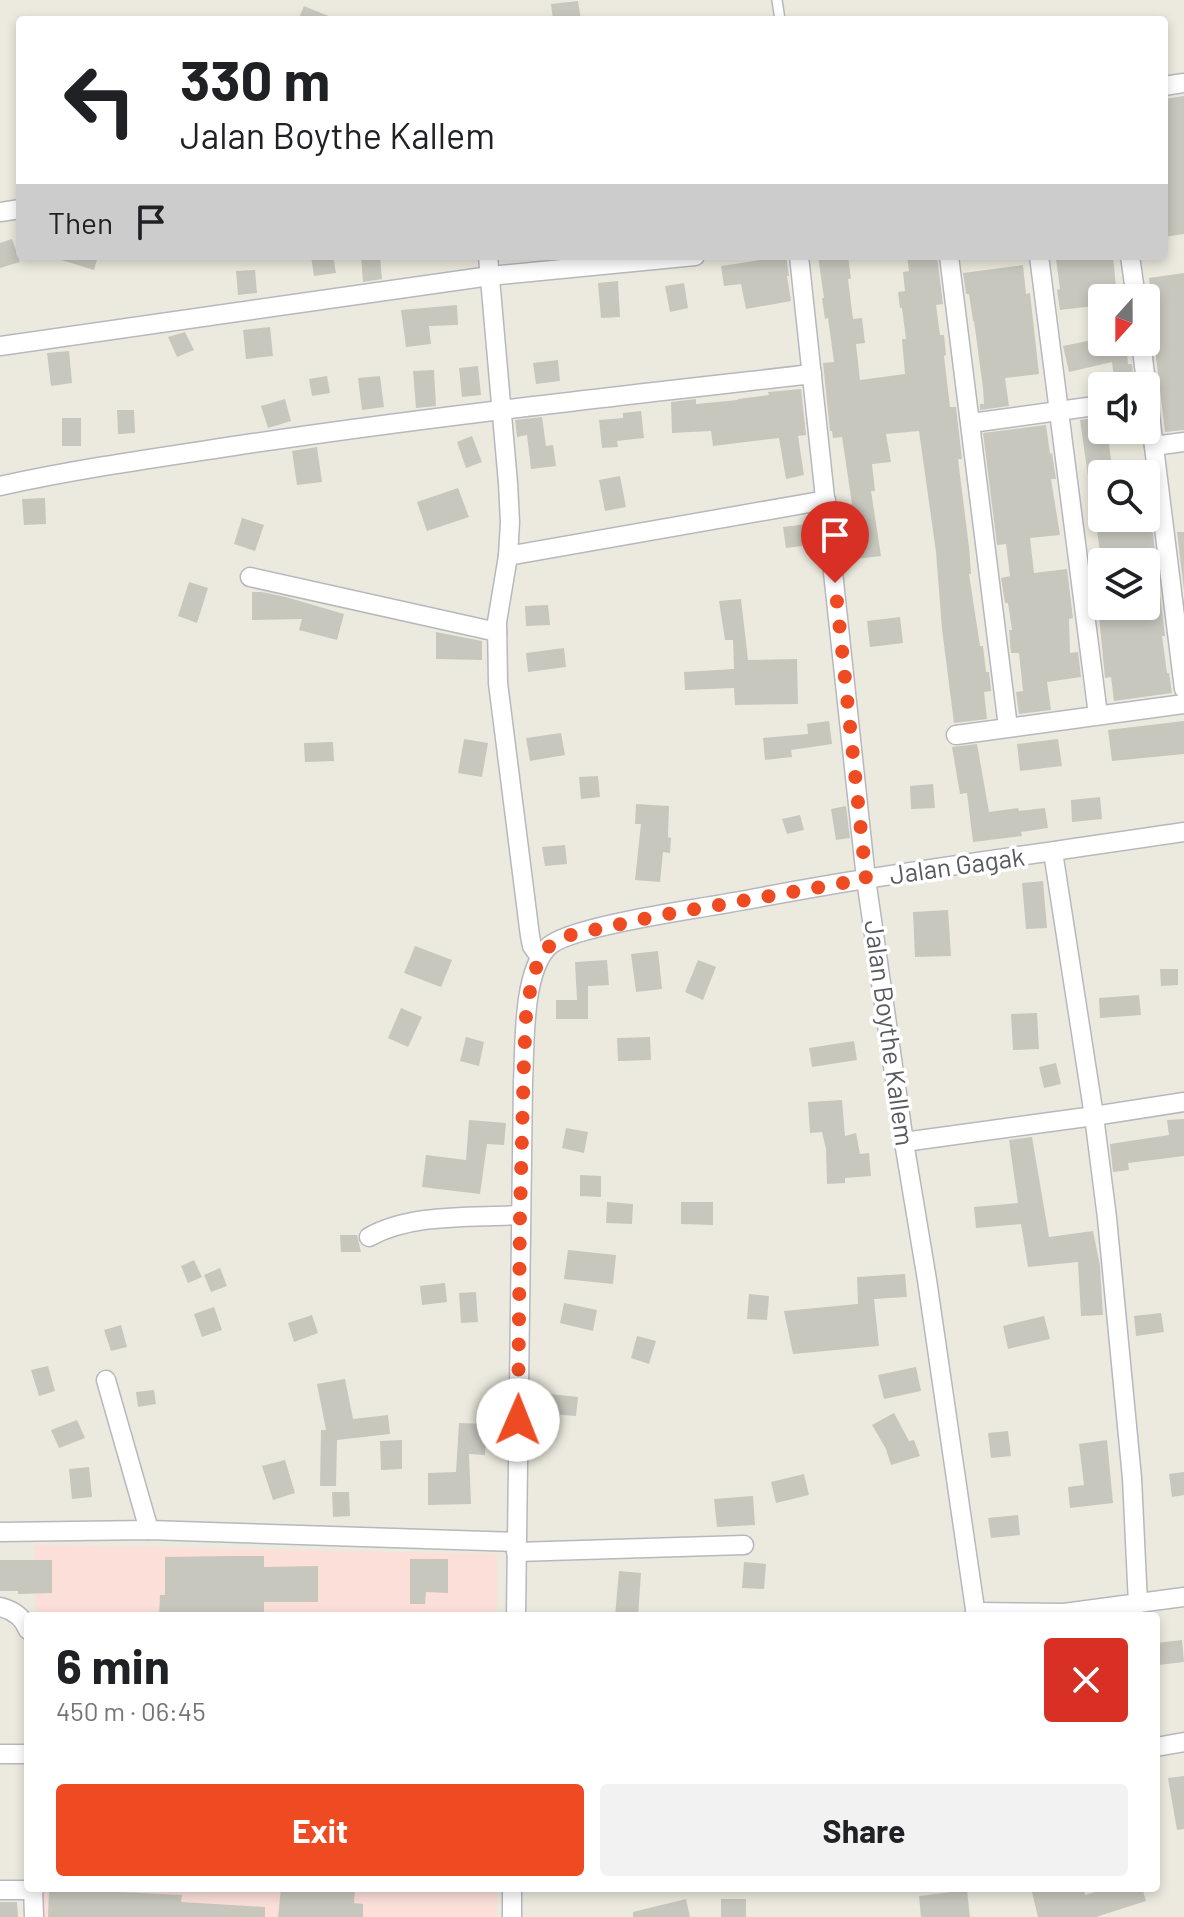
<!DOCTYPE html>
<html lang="en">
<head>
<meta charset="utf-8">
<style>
	body { margin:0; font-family:Barlow,sans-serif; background:#f2f2f2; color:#202124; height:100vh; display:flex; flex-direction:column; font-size:30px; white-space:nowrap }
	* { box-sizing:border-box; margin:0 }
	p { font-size:26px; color:#757577 }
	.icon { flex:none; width:44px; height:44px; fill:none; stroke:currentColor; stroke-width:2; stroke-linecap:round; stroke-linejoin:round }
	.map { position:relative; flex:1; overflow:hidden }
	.drawer { position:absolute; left:24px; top:1612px; width:1136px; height:280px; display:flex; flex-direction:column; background:#fff; border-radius:8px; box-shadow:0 4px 12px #0003 }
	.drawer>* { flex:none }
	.top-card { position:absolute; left:16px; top:16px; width:1152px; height:244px; border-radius:8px; box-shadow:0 4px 12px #0003; background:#fff; color:#202124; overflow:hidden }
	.needle { width:52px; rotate:201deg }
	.controls { position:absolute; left:1088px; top:284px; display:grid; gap:16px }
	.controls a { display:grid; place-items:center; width:72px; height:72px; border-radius:8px; background:#fff; box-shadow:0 4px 12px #0003; font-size:40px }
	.pin { position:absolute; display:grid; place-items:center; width:68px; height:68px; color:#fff; margin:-82px -34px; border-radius:50% 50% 50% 0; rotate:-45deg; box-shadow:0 0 8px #0007 }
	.pin .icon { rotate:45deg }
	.me { position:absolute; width:88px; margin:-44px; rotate:1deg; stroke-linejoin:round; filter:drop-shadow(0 0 6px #0008) }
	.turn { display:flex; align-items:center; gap:28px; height:168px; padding:0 32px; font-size:36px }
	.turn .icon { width:104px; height:104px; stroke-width:2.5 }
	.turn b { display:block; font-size:56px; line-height:68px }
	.then { display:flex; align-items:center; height:76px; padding:0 32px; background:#0003; gap:16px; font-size:30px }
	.round { display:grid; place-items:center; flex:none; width:84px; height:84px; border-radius:8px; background:#f2f2f2 }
	.overview { display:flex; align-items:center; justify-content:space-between; height:136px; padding:0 32px }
	h1 { font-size:48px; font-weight:700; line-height:60px }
	.action { display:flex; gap:16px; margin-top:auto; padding:16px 32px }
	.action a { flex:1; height:92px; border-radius:8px; background:#ee4b22; color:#fff; font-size:32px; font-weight:700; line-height:92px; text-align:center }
	.action a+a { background:#f2f2f2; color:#202124 }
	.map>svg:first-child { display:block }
</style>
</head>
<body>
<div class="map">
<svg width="1184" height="1917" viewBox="0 0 1184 1917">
	<rect width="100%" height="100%" fill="#eceade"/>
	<g fill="#fbdfd8">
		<path d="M34,1545L497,1554V1616H36Z"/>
		<rect x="41" y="1888" width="456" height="29"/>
	</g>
	<g fill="#c8c7be">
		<path d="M578,1L581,20H553L551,4Z"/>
		<path d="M304,6L338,20H298Z"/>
		<path d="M1184,96V234L1164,237V99Z"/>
		<path d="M12,239L20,262L0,268V243Z"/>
		<path d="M58,256H98L94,270L58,259Z"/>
		<path d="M311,256H333L336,273L314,276Z"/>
		<path d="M361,256H380L382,279L363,282Z"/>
		<path d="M786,256L789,276H787L791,301L746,309L741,284L724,286L721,266Z"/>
		<path d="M818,256H848L851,279H848L853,319L862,318L865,343L856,344L860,380L905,374L902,339H906L902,308H900L898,292L905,291L903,272L909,271L907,256H937L943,304L936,305L940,335H944L946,355L944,356L950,407H956L962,459H958L969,547L971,574H969L980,646H983L986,672H989L990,680L991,691L984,692L987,719L954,723L942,629L936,552L919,431L886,434L891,462L872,464L875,491H871L881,556L856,559L848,505L852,504L842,437L833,438L832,431H830L823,363L834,362L828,318L825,319L822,298H824Z"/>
		<path d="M1082,256H1113L1117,298H1102V305L1060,310L1057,290L1060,289L1056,259Z"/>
		<path d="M1023,265L1026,294L1030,293L1039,374L1005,378L1009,406L980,410V404H984L983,388L974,321H973L969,294H966L963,273Z"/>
		<path d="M255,270L257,293L238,295L236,271Z"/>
		<path d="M1184,273V430L1165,432L1153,332H1147L1146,304L1152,302L1149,278Z"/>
		<path d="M618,281L620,317L601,318L598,283Z"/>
		<path d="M684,283L688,308L670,312L665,286Z"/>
		<path d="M457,305L458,325L429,326L431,344L406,347L401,310Z"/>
		<path d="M270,327L273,356L246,359L243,330Z"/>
		<path d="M185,332L194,350L177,357L168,337Z"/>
		<path d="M1102,338V342H1126L1128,364H1132L1134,386H1115L1112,362L1069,372L1063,346Z"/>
		<path d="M69,351L72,383L51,386L47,353Z"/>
		<path d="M558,360L560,381L536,384L533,363Z"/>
		<path d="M478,366L481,395L462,397L459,368Z"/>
		<path d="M434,370L436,406L416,408L413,371Z"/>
		<path d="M327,376L330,393L312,396L309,379Z"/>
		<path d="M380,376L384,407L362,410L358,378Z"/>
		<path d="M801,389L806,435L798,436L804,475L786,479L779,438L713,446L711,431L672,433L671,402L696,399V404L738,400V399L769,395L768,392Z"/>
		<path d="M285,399L291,421L268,428L261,406Z"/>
		<path d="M117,410H134L135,433L118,434Z"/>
		<path d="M641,411L644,438L617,441L618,447L602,448L599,420L623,418V413Z"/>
		<path d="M542,417L546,446L553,445L556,466L531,469L527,435L517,437L515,420Z"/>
		<path d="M1102,417V430H1107L1113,474H1102V482L1089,483L1080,420Z"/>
		<rect x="62" y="418" width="19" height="28"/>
		<path d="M1046,425L1050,454L1052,453L1056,479H1051L1060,535L1030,538L1034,573L1067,569L1073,618L1069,619L1070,653L1078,652L1081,677L1047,682L1051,710L1019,714L1016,692L1023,691L1019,653H1011L1009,630H1012L1008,603H1005L1001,578L1010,576L1006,544L997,545L983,433Z"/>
		<path d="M472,436L482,462L466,468L457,442Z"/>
		<path d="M317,447L322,482L297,485L292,451Z"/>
		<path d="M620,476L626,507L605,511L599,480Z"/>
		<path d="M458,488L469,517L427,531L417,502Z"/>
		<path d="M45,498L46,524L24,525L22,499Z"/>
		<path d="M242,518L264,525L255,551L234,544Z"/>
		<path d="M1125,518H1151L1165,636H1162L1167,673H1169L1172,693L1114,701L1111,677L1105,678L1098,606H1146V562H1101L1096,521Z"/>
		<path d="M807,524L810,545L786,548L783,527Z"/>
		<path d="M1177,532H1184V591Z"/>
		<path d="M189,582L208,588L197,623L178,616Z"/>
		<path d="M252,592H262L286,597L344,614L337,640L299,630L302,619L252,620Z"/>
		<path d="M741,599L748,660L797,659L798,704L735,705L734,688L685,690L684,672L734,669L733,640H725L719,601Z"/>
		<path d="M548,605L550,625L526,626L525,606Z"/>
		<path d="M900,617L903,643L870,647L867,621Z"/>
		<path d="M436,632L482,641V660L436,659Z"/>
		<path d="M564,648L566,667L528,672L526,653Z"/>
		<path d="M829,721L832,744L791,750L792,757L765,760L763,738L808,734L807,724Z"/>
		<path d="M1184,721V754L1112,761L1108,730Z"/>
		<path d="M561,733L565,755L530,761L526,738Z"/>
		<path d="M464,739L488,743L482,777L458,773Z"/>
		<path d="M1058,739L1062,766L1020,771L1017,744Z"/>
		<path d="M333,742L334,761L305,762L304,743Z"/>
		<path d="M977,744L989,812L1018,808L1019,811L1045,808L1048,828L1021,832L1022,836L973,842L967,793L960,794L952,747Z"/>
		<path d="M598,776L600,797L581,799L579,777Z"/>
		<path d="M933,784L935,808L911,809L910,786Z"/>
		<path d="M1100,797L1102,819L1072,822L1071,800Z"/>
		<path d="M636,804L669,806L668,837L671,838L670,853L663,852L660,882L635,880L641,824H635Z"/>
		<path d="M846,806L850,838L836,840L831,809Z"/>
		<path d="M800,815L804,830L787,834L782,819Z"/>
		<path d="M565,845L567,864L545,866L542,847Z"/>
		<path d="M1043,881L1047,928L1026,929L1022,883Z"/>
		<path d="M948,910L951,956L915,957L913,912Z"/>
		<path d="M415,946L452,960L441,987L404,973Z"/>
		<path d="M658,951L662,989L636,992L631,954Z"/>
		<path d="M607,960L609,985L588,986V1019H556V1000H577L575,962Z"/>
		<path d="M698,960L716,967L703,1000L685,992Z"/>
		<path d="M1160,969H1178V985L1161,986Z"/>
		<path d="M1139,995L1141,1015L1100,1018L1099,998Z"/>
		<path d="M401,1008L422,1017L408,1047L388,1038Z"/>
		<path d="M1037,1013L1039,1049L1013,1050L1011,1014Z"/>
		<path d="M466,1037L484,1042L479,1066L460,1061Z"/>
		<path d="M650,1037L651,1060L618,1061L617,1038Z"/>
		<path d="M854,1041L857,1060L812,1067L809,1048Z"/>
		<path d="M1056,1063L1061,1084L1044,1088L1039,1067Z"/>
		<path d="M842,1100L845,1136L856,1133L860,1154L869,1153L871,1176L845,1178V1183L827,1184L826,1149L822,1132L810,1133L808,1102Z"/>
		<path d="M1184,1119V1156L1128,1163L1129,1170L1113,1172L1110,1144L1169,1135L1167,1120Z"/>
		<path d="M469,1120L506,1123L504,1145L487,1144L480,1194L422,1187L426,1155L466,1160Z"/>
		<path d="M566,1128L588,1132L584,1153L562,1148Z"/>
		<path d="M1032,1137L1049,1237L1093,1231L1100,1266L1103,1315L1081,1316L1078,1262L1028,1267L1021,1224L976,1228L974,1207L1018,1203L1009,1140Z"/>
		<path d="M580,1175L601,1176V1197L580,1196Z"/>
		<path d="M607,1202L633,1204L632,1224L606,1223Z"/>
		<path d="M681,1202H713V1225L681,1224Z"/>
		<path d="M340,1235H357L361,1252H341Z"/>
		<path d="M568,1250L616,1255L613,1284L564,1279Z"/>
		<path d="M194,1260L202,1277L188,1283L181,1266Z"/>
		<path d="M220,1268L227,1286L211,1292L204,1275Z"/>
		<path d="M905,1274L907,1297L874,1299L879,1346L793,1354L784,1311L858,1304L857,1277Z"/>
		<path d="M445,1283L447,1302L422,1305L420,1286Z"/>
		<path d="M476,1292L478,1322L461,1323L459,1293Z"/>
		<path d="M749,1294L769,1296L767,1320L747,1319Z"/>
		<path d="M564,1303L597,1310L593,1331L560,1323Z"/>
		<path d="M214,1307L222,1330L202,1337L194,1314Z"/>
		<path d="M1161,1313L1164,1332L1136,1336L1134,1316Z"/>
		<path d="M312,1315L318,1333L294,1342L288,1323Z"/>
		<path d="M1044,1316L1050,1339L1008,1349L1003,1326Z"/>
		<path d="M121,1325L127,1347L111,1351L104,1330Z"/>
		<path d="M637,1336L656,1341L649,1364L631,1358Z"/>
		<path d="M48,1366L55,1391L39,1396L31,1370Z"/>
		<path d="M916,1367L921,1391L884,1399L878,1375Z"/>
		<path d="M345,1379L353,1419L388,1415L390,1434L337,1440L336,1486H320L321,1430H326L317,1384Z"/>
		<path d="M154,1390L156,1404L138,1407L136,1392Z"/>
		<path d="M540,1393L578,1397L576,1416L538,1413Z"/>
		<path d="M894,1413L909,1441L914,1440L920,1456L891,1465L886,1449L872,1425Z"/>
		<path d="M77,1420L85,1438L59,1448L51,1430Z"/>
		<path d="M459,1423L487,1424L485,1455L469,1454L471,1504L428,1505V1473L456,1472Z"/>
		<path d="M1008,1431L1011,1456L991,1458L988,1433Z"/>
		<path d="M402,1440V1469L381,1470L380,1441Z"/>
		<path d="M1107,1440L1113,1503L1070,1508L1068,1487L1084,1485L1079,1444Z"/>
		<path d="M285,1460L295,1493L273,1500L262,1466Z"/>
		<path d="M89,1467L92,1497L72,1499L69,1469Z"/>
		<path d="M1184,1472V1495L1172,1497L1169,1474Z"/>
		<path d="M804,1474L809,1495L776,1503L771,1482Z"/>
		<path d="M332,1492H349L350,1516L333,1517Z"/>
		<path d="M753,1496L755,1525L717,1527L714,1499Z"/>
		<path d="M1018,1515L1020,1535L991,1538L988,1518Z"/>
		<path d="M230,1556H264V1567L318,1566V1602H264V1616H159L160,1595H165V1557Z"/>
		<path d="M410,1559H448V1593L426,1592L425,1604H410Z"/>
		<path d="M0,1560H52V1593L18,1594V1591H0Z"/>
		<path d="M744,1562L766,1564L764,1589L742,1588Z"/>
		<path d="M619,1571L641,1573L638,1616H615Z"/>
		<path d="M1182,1640L1184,1662L1158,1665L1156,1643Z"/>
		<path d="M1184,1776V1829L1177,1830L1168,1778Z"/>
		<path d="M49,1888H119V1892L182,1895L181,1902L265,1907V1917H48Z"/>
		<path d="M281,1888H355L354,1903L363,1904V1917H278Z"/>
		<path d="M1031,1888H1083L1085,1895L1109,1888H1142L1146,1901L1096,1917H1038Z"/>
		<path d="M967,1890L970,1917H921L919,1896Z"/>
		<path d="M686,1899L690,1917H633V1912Z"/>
		<rect x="721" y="1899" width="25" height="18"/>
		<path d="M0,1902H17L18,1917H0Z"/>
	</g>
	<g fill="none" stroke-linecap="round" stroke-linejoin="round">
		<g stroke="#b7b8be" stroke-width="12">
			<path id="lane" d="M777,0L780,20"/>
		</g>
		<g stroke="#b7b8be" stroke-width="21">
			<g id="street">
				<path d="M1164,86L1184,83"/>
				<path d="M0,212L20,209"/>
				<path d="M488,256L508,483L510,522L508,556L497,622L498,683L530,936L532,946L540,957"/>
				<path d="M799,256L866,879L904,1142L927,1280L976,1616"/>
				<path d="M949,256L1008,727"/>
				<path d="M1039,256L1098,715"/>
				<path d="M1130,256L1136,298"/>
				<path d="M1141,342L1184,689"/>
				<path d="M0,346L490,276L695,256"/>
				<path d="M971,423L1102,405"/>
				<path d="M1154,446L1184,442"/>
				<path d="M0,486C77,469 155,458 234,446C426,417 619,396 812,374"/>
				<path d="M508,556L826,500"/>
				<path d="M250,577L497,632"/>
				<path d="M956,735L1184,704"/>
				<path d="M1053,852L1094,1116L1107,1218L1132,1478L1138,1604"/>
				<path d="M904,1142L1094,1116L1184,1102"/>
				<path d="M369,1237C412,1213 471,1218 520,1215"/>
				<path d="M106,1380L149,1530"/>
				<path d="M0,1532L149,1530L516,1542"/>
				<path d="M516,1552L744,1545"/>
				<path d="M0,1607C13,1610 23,1617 28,1630"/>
				<path d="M975,1612L1064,1613L1184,1597"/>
				<path d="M516,1616L523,1082C525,1046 522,973 548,947C565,929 675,912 705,907C759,898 812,887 866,879C972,862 1078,848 1184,832"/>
				<path d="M1156,1747L1184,1742"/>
				<path d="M0,1754H28"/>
				<path d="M33,1888L34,1917"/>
				<path d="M0,1890H34"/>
				<path d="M512,1917V1888"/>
			</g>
		</g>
		<use href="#lane" stroke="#fff" stroke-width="9"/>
		<use href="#street" stroke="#fff" stroke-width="18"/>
	</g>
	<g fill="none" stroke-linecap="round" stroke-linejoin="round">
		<path stroke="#ee4b22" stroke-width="14" stroke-dasharray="0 25.2" d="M518,1420L520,1215L524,1060L526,1016L532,979L540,957L553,942L566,936L662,915L866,879L835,583"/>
	</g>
	<g text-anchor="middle" stroke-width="7" stroke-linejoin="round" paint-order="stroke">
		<g font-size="26" fill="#585a60" stroke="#fff">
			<text transform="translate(957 866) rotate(-8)" y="9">Jalan Gagak</text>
			<text transform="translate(889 1033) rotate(82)" y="9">Jalan Boythe Kallem</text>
		</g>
	</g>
</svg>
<div class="controls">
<a><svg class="needle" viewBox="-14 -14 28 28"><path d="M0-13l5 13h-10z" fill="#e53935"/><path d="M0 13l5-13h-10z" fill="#757577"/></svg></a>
<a><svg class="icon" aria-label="sound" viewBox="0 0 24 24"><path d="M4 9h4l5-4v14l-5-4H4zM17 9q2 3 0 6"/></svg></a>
<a><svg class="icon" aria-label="search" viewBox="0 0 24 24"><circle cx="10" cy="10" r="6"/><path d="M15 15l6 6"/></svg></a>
<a><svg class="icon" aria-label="layers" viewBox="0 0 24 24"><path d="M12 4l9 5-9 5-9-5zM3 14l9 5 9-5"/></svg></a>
</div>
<div class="pin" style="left:835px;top:583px;background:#d93025"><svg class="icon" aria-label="arrive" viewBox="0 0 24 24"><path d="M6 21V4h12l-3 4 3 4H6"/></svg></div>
<svg class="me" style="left:518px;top:1420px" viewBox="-20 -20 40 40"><circle r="19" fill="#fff"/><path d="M0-13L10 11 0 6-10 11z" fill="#ee4b22"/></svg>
<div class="top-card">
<div class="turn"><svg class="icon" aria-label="left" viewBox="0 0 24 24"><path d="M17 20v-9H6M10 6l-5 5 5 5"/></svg><div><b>330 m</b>Jalan Boythe Kallem</div></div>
<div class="then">Then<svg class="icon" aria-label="arrive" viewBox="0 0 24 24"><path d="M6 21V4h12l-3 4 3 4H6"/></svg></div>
</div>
<section class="drawer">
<div class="overview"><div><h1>6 min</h1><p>450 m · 06:45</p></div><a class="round" style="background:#d93025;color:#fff"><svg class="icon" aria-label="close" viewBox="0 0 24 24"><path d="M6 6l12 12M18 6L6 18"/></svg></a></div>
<div class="action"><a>Exit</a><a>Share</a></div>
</section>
</div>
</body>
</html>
